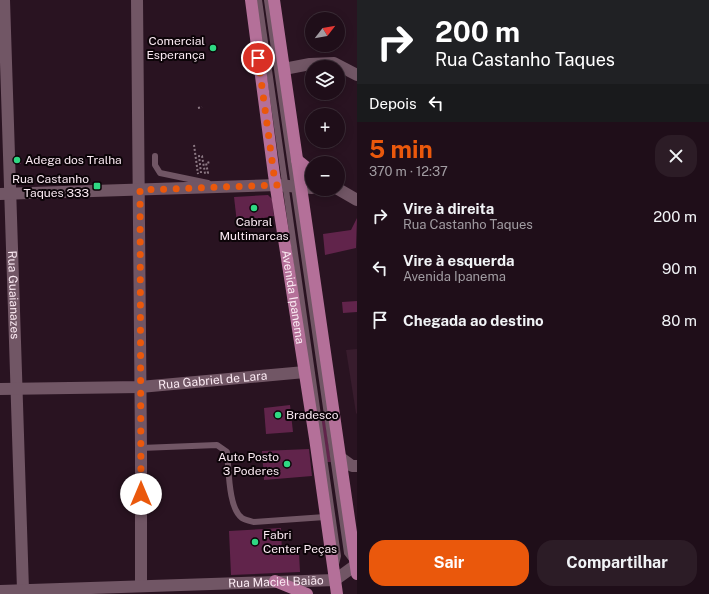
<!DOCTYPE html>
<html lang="pt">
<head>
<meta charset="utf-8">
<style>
	body { margin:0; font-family:"Public Sans",sans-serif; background:#2c1c26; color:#f1f3f6; height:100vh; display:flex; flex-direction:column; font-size:15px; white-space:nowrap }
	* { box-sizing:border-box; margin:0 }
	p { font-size:13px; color:#a19ca2 }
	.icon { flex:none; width:22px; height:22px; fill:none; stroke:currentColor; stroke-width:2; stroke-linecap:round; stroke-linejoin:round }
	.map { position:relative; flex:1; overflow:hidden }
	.panel { display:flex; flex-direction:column; background:#1f0e19; width:352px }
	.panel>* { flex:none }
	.banner { background:#202124; color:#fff; overflow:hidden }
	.needle { width:26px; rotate:59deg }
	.fabs { position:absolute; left:305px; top:12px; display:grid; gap:8px }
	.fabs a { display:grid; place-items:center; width:40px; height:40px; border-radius:50%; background:#1f0e19; box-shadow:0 2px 10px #0003,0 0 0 1px #3c2e38; font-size:20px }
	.pin { position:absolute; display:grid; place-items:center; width:34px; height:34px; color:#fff; margin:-17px; border:2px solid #fff; border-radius:50%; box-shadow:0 1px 4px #0007 }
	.me { position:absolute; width:44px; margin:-22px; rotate:0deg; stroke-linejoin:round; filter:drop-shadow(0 0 3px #0008) }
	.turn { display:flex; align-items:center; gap:14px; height:84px; padding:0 12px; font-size:18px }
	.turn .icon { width:52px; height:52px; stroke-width:2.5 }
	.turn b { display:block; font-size:28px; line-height:34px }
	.then { display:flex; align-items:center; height:38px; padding:0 12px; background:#0003; gap:8px; font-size:15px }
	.round { display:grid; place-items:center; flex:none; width:42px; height:42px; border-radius:16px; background:#2c1c26 }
	.summary { display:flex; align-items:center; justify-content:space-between; height:68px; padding:0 12px }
	h1 { font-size:24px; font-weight:700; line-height:30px; color:#ea580c }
	.button { display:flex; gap:8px; margin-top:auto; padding:8px 12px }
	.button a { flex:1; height:46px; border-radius:16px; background:#ea580c; color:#fff; font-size:16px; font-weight:700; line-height:46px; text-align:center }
	.button a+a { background:#2c1c26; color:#f1f3f6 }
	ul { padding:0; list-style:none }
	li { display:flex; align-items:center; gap:12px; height:52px; padding:0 12px }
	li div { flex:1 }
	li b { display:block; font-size:15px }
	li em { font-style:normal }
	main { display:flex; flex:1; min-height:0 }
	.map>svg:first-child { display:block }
</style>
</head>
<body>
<main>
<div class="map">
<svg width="357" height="594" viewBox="0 0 357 594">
	<rect width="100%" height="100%" fill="#291321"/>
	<path fill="#381c2d" d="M357,349V414L356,413L346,350Z"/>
	<g fill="#61244b">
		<path d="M338,123H341L343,137L338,138Z"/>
		<path d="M14,157H20L21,164L14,163Z"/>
		<path d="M268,195L272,199L274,216L237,223L234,197Z"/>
		<path d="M357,218L356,248L325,255L323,234L351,230Z"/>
		<path d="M357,301V312L343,313L342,302Z"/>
		<path d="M290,405L293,432L266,434L264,408Z"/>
		<path d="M324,411L331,462H325L318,412Z"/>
		<path d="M309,449L312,476L264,480L262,451Z"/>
		<path d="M281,528L282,554L299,553L300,572L231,575L229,531Z"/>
	</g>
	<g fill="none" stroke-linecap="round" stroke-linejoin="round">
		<g stroke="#8b7883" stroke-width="2" stroke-dasharray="2 2" stroke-linecap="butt">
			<path d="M198,108L202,107"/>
			<path d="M194,145L198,174"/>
			<path d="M201,173L199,156H202L205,173H208L206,163L210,162"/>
		</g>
		<g stroke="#715665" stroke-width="6">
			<path d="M259,0L338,556L336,564"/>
			<path d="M267,0L347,553L353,561"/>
			<path d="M155,156V165L160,173L208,183"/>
			<path d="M141,448L217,445L227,452C229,468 228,508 242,518C245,520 250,521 254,522L325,517"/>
		</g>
		<g stroke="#715665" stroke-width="12">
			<path id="s1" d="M4,0L23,590"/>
			<path d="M137,0L141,448V586"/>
			<path d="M284,69L310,64L334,63L357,75"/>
			<path id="s2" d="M0,389L140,387L305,372"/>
		</g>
		<g stroke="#715665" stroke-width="12">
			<path d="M338,189L357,200"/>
			<path d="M0,194L277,185L312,188"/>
			<path d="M341,458L352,466H357"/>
			<path id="s3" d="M0,591L335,580L357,564"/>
		</g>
		<g stroke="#b47099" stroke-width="12">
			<path id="s4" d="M251,0L274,175L315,438L337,594"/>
			<path d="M274,0L357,574"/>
			<path d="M297,160L312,172"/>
			<path d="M275,581L307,594"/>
		</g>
	</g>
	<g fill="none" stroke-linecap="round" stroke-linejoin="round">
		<path stroke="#ea580c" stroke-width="7" stroke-dasharray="0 12.6" d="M141,494L140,190L277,185L274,175L258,58"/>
	</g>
	<g fill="#2fd883" stroke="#0c0408" stroke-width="1.5">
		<circle cx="213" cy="48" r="4"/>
		<circle cx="17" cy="160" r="4"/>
		<rect x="93" y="182" width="8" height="8" rx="2"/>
		<circle cx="254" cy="208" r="4"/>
		<circle cx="278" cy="415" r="4"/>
		<circle cx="287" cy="464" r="4"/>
		<circle cx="255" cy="542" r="4"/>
	</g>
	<g text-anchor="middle" stroke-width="4" stroke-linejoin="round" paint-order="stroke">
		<g font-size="12" fill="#fbeaf3" stroke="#0c0408" text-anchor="end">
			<text x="205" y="45">Comercial<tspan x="205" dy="14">Esperança</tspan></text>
			<text x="25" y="164" text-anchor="start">Adega dos Tralha</text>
			<text x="89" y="183">Rua Castanho<tspan x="89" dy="14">Taques 333</tspan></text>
			<text x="254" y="226" text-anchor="middle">Cabral<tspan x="254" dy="14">Multimarcas</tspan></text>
			<text x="286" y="419" text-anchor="start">Bradesco</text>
			<text x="279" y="461">Auto Posto<tspan x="279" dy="14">3 Poderes</tspan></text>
			<text x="263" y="539" text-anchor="start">Fabri<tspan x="263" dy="14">Center Peças</tspan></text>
		</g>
		<g font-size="12" fill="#fbeaf3" stroke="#0c0408">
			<text dy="4" stroke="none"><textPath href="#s1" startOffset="295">Rua Guaianazes</textPath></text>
			<text dy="4" stroke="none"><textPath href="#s4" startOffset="300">Avenida Ipanema</textPath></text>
			<text dy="4" stroke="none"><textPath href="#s2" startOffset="213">Rua Gabriel de Lara</textPath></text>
			<text dy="4" stroke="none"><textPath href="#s3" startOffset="276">Rua Maciel Baião</textPath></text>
		</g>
	</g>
</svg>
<div class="fabs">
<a><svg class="needle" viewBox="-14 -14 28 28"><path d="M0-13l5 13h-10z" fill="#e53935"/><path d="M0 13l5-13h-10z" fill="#a19ca2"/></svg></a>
<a><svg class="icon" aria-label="layers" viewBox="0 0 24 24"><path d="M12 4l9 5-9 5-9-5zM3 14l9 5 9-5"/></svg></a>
<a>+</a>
<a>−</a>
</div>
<div class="pin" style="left:258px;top:58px;background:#d93025"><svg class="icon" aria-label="arrive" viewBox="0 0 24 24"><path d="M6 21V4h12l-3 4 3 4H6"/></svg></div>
<svg class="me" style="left:141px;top:494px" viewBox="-20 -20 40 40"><circle r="19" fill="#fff"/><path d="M0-13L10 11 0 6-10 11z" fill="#ea580c"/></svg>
</div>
<section class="panel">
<div class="banner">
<div class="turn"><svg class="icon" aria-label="right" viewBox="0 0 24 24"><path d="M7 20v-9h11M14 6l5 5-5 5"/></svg><div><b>200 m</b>Rua Castanho Taques</div></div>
<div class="then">Depois<svg class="icon" aria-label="left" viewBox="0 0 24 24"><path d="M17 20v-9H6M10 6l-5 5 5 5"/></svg></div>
</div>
<div class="summary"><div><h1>5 min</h1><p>370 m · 12:37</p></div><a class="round"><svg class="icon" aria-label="close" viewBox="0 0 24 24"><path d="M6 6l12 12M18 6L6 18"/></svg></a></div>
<ul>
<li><svg class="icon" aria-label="right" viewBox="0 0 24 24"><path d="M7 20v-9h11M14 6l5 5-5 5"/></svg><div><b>Vire à direita</b><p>Rua Castanho Taques</p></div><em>200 m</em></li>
<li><svg class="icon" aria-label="left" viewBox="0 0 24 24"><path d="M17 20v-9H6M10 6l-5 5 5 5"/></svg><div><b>Vire à esquerda</b><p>Avenida Ipanema</p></div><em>90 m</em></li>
<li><svg class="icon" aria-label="arrive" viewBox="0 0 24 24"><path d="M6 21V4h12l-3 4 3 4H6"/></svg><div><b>Chegada ao destino</b></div><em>80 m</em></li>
</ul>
<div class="button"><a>Sair</a><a>Compartilhar</a></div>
</section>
</main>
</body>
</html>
